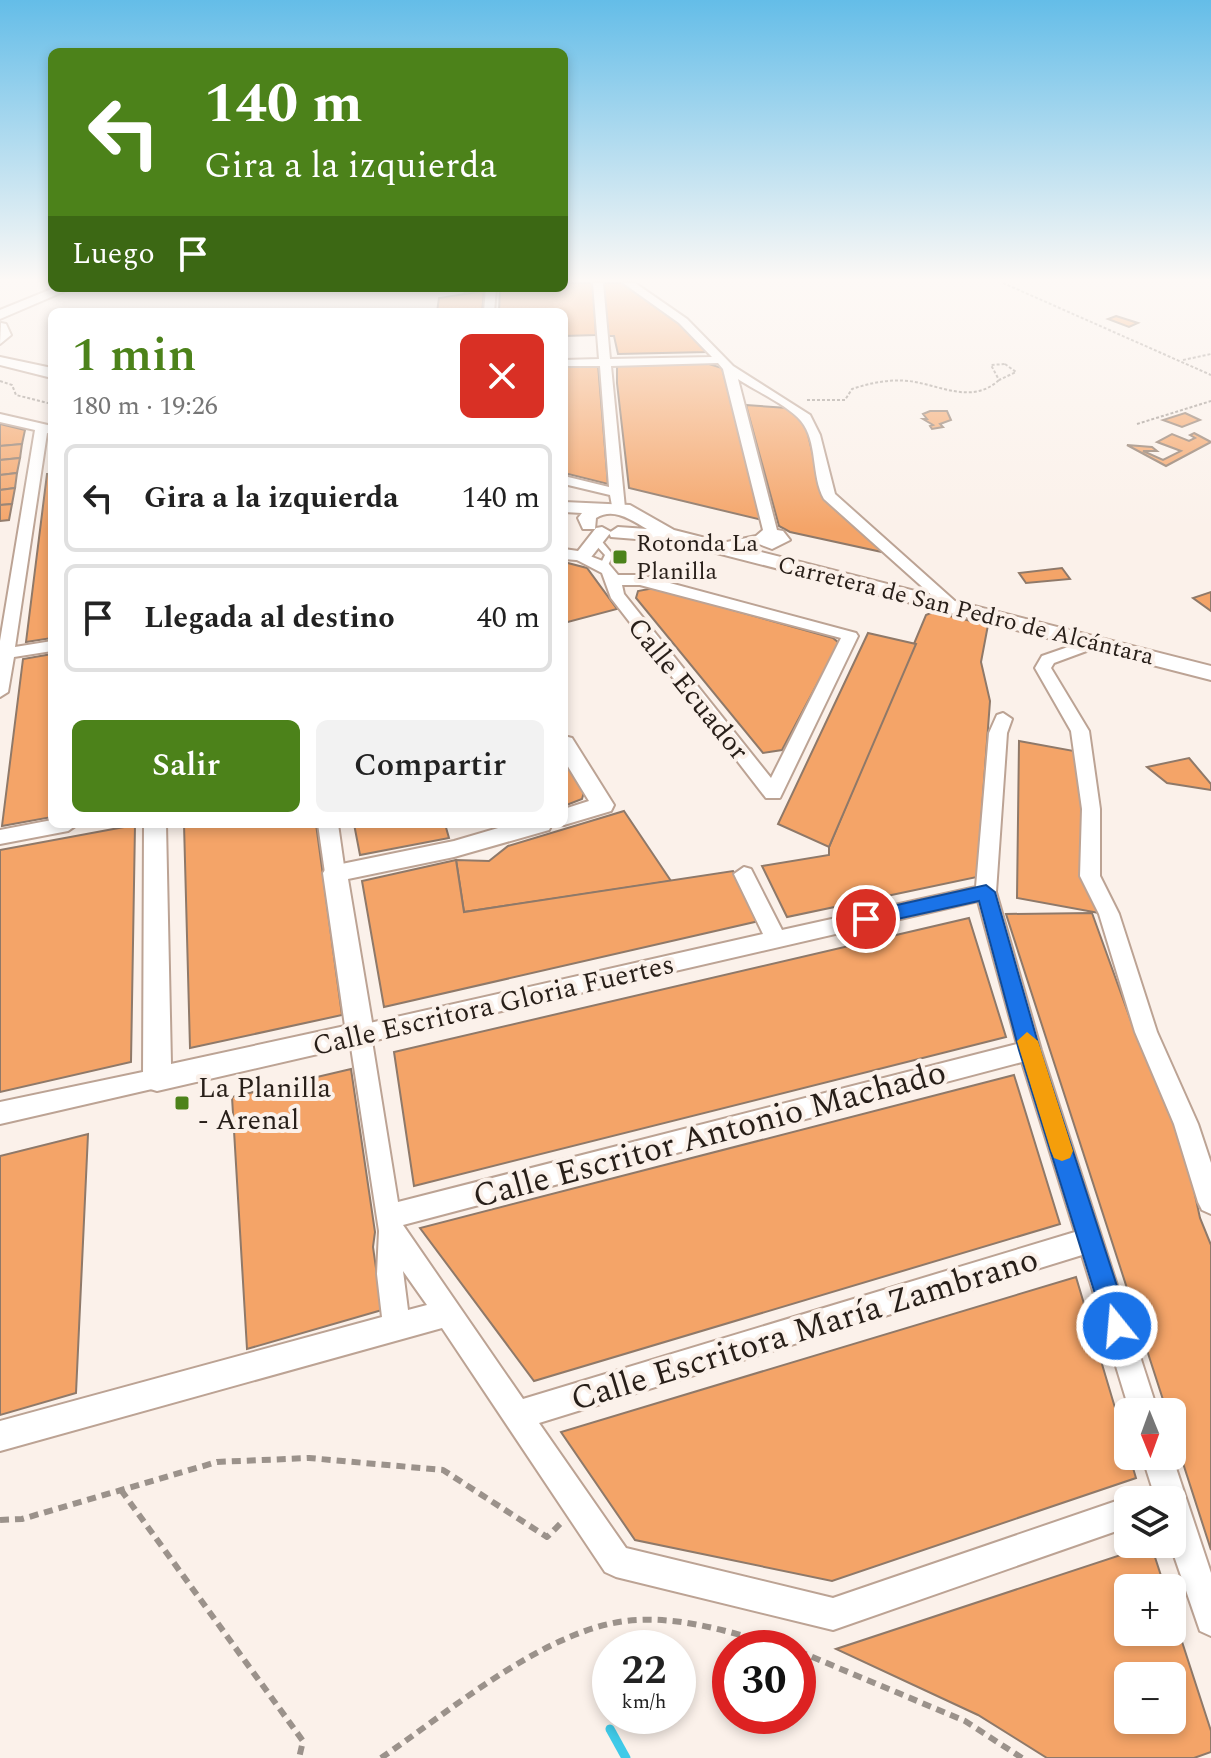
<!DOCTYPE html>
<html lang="es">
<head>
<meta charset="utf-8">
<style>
	body { margin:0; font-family:Spectral,serif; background:#f2f2f2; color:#222; height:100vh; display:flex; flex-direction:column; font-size:30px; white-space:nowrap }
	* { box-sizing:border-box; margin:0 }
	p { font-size:26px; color:#767676 }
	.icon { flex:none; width:44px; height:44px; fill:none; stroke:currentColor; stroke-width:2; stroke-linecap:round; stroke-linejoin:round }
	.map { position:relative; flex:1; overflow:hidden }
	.panel { position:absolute; left:48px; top:308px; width:520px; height:520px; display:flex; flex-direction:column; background:#fff; border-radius:12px; box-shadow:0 4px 12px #0003 }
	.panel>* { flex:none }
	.banner { position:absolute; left:48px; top:48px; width:520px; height:244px; border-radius:12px; box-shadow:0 4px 12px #0003; background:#4c821a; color:#fff; overflow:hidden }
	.needle { width:52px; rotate:179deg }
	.fabs { position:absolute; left:1114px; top:1398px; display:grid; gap:16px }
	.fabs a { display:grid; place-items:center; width:72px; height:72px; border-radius:12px; background:#fff; box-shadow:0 4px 12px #0003; font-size:40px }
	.speed { position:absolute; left:592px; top:1630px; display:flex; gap:16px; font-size:40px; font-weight:700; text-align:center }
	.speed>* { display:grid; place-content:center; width:104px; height:104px; border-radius:50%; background:#fff; box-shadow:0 4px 12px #0003; line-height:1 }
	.speed small { font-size:20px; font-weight:400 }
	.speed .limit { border:12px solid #d22; background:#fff; color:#111 }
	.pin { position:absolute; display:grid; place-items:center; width:68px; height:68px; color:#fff; margin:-34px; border:4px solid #fff; border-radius:50%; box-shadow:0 2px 8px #0007 }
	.me { position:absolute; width:88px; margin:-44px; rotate:343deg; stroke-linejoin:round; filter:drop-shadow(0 0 6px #0008) }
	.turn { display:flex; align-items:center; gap:28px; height:168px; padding:0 24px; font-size:36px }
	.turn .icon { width:104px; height:104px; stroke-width:2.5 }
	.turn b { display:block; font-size:56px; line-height:68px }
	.then { display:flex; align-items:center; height:76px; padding:0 24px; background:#0003; gap:16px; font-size:30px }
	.round { display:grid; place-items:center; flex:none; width:84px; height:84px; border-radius:12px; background:#f2f2f2 }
	.overview { display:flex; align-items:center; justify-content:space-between; height:136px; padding:0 24px }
	h1 { font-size:48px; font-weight:600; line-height:60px; color:#4c821a }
	.button { display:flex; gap:16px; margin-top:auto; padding:16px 24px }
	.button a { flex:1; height:92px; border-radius:12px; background:#4c821a; color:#fff; font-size:32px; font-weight:600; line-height:92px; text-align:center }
	.button a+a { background:#f2f2f2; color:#222 }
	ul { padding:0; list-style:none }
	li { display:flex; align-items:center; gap:24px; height:108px; margin:0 16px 12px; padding:0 8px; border:4px solid #e0e0e0; border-radius:12px }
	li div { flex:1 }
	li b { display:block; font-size:30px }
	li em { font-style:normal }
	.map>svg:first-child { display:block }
</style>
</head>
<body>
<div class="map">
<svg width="1211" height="1758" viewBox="0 0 1211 1758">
	<rect width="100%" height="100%" fill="#fbf1ea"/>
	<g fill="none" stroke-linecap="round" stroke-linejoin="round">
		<path stroke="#3fcae8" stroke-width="9" d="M610,1729L626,1758"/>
	</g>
	<g fill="#f4a468" stroke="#8f7969" stroke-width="2" fill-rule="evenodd">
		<path d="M564,283H593L596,335L564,336V312H499L500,290L504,288H564Z"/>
		<path d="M603,283H622L677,320L706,352L618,354L614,336H608Z"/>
		<path d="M484,291L482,312H437L439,298Z"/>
		<path d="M1116,316L1138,323L1129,327L1108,319Z"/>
		<path d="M621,364H709L722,368L762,520L629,488L617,383V367Z"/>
		<path d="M598,365L608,484L564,473V366Z"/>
		<path d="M746,405L788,408L804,418L819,480L891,554L790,532L779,526Z"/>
		<path d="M930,411H947L951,420L940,424L943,427L932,429L930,426L933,425L923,419H927L923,414Z"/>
		<path d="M1185,413L1200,420L1182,427L1163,420Z"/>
		<path d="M0,424L25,430L22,444L0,446Z"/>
		<path d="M1194,433L1211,442L1166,466L1127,445L1152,447L1157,451H1143L1163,460L1181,451L1157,442L1172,434L1189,441L1195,438L1190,435Z"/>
		<path d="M22,444L20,458L0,460V446Z"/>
		<path d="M20,458L17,473L0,475V460Z"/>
		<path d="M17,473L15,488L0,490V475Z"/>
		<path d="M47,474H52V638L26,642Z"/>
		<path d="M15,488L12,504L0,505V490Z"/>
		<path d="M12,504L9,520L0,521V505Z"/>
		<path d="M564,562L587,568L617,609L564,623Z"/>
		<path d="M1062,568L1070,579L1026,583L1019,573Z"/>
		<path d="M654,588L833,638L839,643L782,750L763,753L636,598L638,591Z"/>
		<path d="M1211,592V611L1193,598Z"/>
		<path d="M933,612L988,625L981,662L990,701L977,877L787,917L762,866L829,855V847L926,615Z"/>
		<path d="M868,633L916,644L829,847L778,824Z"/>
		<path d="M52,654V817L2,826L23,659Z"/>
		<path d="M1019,741L1074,751L1099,913L1017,898Z"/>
		<path d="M564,758L584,792L582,799L564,806Z"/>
		<path d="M1189,758L1211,784V790L1167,783L1147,767Z"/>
		<path d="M624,811L671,881L464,912L456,860L489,861L508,846Z"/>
		<path d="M184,824H316L342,1015L190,1048Z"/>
		<path d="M354,824H445L449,838L360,855Z"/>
		<path d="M135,825L131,1062L0,1092V850Z"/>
		<path d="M456,860L464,912L733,871L759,921L384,1007L362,881Z"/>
		<path d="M1092,913L1135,1032L1186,1153L1200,1218L1211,1245V1550L1172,1429V1412H1167L1006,914Z"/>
		<path d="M969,918L1006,1037L414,1186L394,1052Z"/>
		<path d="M351,1069L375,1232L373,1247L382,1310L247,1349L232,1097Z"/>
		<path d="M1014,1075L1060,1224L534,1381L420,1228Z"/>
		<path d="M88,1134L76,1393L0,1415V1156Z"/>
		<path d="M1076,1277L1136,1478L832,1581L635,1540L561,1432Z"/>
		<path d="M1151,1545L1165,1588H1128V1632H1172V1611L1211,1731V1752L1194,1758H1047L978,1715L836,1649ZM1128,1676H1172V1720H1128Z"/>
	</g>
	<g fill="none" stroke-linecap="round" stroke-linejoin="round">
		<g stroke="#bca394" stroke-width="4">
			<path id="service" d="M593,538H599L613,555L607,567H604L600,565L605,555L593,542Z"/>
		</g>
		<g stroke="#bca394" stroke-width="4">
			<g id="minor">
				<path d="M593,283H603L610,359L712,357L679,323L623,283H635L687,319L733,366L810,415L820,435L835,494L957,603V609H947L824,499C811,476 818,441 801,421C789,406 754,390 738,379L777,530L783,531L790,540L772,549L759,544L717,550V544L756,536L763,530L723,369L718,363L611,366L625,508L613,511L610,495L564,484V476L609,487L600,366H564V360L599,359Z"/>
				<path d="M462,288H478L466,292Z"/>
				<path d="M486,288H496L494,312H484Z"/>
				<path d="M0,414L52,426V434L47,433L15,647L52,641V651L14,657L8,692L0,697V641L35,430L0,422Z"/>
				<path d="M582,553L608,563L618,575H640L856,633L858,636L780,798H766L611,598L602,573L577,560V554ZM622,585H640L841,638L771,778L624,594Z"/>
				<path d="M1094,638L1100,640V646L1054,663L1051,668L1089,731L1100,809V876L1119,914L1157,1032L1198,1124L1211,1163V1214L1202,1210L1198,1202L1174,1124L1135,1032L1099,914L1080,876L1082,809L1071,731L1035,668L1042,656Z"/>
				<path d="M1003,713L1012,719L1007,733L996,892L1041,1050L1158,1412H1130L1082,1255L539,1423L626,1548L833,1598L1128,1497L1136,1500H1128V1527L833,1630L616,1577L605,1572L442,1328L0,1451V1421L382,1317L377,1274L379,1231L349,1034L352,1027L763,934L734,874L744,867L751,869L782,930L976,887L989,733L997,715ZM978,901L1017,1044L398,1202L372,1041ZM1022,1062L1075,1232L523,1399L403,1225ZM403,1271L427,1305L408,1310Z"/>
				<path d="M52,820V824H78L68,831L0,844V830Z"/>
				<path d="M318,824H338L345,873L342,878L335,880L325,873Z"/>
				<path d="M157,1069L165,1072L169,1079L165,1086L0,1124V1102Z"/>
				<path d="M1142,1456H1172L1211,1573V1636L1200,1631L1170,1544L1172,1500H1156Z"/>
			</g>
		</g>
		<g stroke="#bca394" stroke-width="4">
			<g id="tertiary">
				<path d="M602,527L611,532L588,561L564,559V549L578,551L596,528Z"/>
				<path d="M564,736L572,738L614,805L611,811L564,825L560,824H564V809L589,801L564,760Z"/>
				<path d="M144,824H166L171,1064L345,1026L323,873L327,867L454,841L512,824H552L549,830L454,857L348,879L374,1034L370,1042L157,1091L147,1088L143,1079Z"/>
			</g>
		</g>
		<g stroke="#bca394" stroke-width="4">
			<g id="secondary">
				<path d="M54,288H72L0,319V310Z"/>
				<path d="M1,323L6,324L11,335L0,344Z"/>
				<path d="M0,357L52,368V378L0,365Z"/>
				<path d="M564,502L630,505L674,530L1211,666V680L674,542L611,537L609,533L618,527L647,529C631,520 614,507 596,518L595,529H583L578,518L582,513L564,512Z"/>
			</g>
		</g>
		<g stroke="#9b928b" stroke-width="2" stroke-dasharray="3 2" stroke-linecap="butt">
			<path d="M1003,283L1211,375"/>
			<path d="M1183,360L1211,354"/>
			<path d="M1005,364L1016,372L999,380L991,365Z"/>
			<path d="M0,381L12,385L16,395L52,404"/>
			<path d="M807,400H845L852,389C870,383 889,379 909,381C940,385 972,405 999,380"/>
			<path d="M1137,424L1211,401"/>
		</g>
		<g stroke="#9b928b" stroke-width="6" stroke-dasharray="9 6" stroke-linecap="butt">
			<path d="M121,1490L303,1741L299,1758"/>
			<path d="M0,1520L22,1519L217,1462L309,1458L443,1470L547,1537L562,1522"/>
			<path d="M798,1651L965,1721L1022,1758"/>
			<path d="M381,1758C452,1710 551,1624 637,1620C688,1617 739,1635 787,1648"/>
		</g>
		<use href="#service" fill="#fff" fill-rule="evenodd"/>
		<use href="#minor" fill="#fff" fill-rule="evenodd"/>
		<use href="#tertiary" fill="#fff" fill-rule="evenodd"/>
		<use href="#secondary" fill="#fff" fill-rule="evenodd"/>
	</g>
	<linearGradient id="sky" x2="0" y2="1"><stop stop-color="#64bde8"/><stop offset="0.53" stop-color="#fdf9f6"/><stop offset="1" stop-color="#fdf9f6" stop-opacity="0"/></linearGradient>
	<rect width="1211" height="529" fill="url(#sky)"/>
	<path fill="#1a73e8" stroke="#114b97" stroke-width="2" d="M986,885L995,892L1040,1050L1130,1326L1126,1335L1117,1339L1108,1335L1105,1326L1019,1050L979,901L866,926L857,919L866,912Z"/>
	<path fill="#f59e0b" d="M1027,1032L1038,1041L1073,1151L1070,1158L1062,1161L1054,1158L1051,1151L1017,1041Z"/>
	<g fill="#4c821a" stroke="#fbf1ea" stroke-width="3">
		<rect x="612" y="549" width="16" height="16" rx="4"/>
		<rect x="174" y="1095" width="16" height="16" rx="4"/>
	</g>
	<g text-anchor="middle" stroke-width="8" stroke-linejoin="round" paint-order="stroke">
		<g font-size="24" fill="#281f19" stroke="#fbf1ea" text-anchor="start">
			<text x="636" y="551">Rotonda La<tspan x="636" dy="28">Planilla</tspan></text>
		</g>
		<g font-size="24" fill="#281f19" stroke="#fbf1ea">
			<text transform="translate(966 610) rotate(14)" y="8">Carretera de San Pedro de Alcántara</text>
		</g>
		<g font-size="28" fill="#281f19" stroke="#fbf1ea">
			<text transform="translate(689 688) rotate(51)" y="10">Calle Ecuador</text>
			<text transform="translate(493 1004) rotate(-13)" y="10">Calle Escritora Gloria Fuertes</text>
		</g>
		<g font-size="28" fill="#281f19" stroke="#fbf1ea" text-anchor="start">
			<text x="198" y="1097">La Planilla<tspan x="198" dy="32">- Arenal</tspan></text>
		</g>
		<g font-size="34" fill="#281f19" stroke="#fbf1ea">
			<text transform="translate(709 1133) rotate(-15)" y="12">Calle Escritor Antonio Machado</text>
			<text transform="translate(804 1328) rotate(-17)" y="12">Calle Escritora María Zambrano</text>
		</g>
	</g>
</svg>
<div class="fabs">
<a><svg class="needle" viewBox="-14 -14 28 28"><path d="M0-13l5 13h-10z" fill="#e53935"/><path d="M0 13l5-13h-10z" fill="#767676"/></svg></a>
<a><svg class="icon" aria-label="layers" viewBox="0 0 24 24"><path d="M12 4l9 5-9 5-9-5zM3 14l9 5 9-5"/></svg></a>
<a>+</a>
<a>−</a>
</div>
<div class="speed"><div>22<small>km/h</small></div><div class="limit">30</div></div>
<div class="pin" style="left:866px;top:919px;background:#d93025"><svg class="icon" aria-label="arrive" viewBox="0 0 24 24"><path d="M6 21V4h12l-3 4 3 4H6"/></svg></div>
<svg class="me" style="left:1117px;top:1326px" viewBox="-20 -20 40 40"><circle r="17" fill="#1a73e8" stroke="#fff" stroke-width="3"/><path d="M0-11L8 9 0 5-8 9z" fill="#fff"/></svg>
<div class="banner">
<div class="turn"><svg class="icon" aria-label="left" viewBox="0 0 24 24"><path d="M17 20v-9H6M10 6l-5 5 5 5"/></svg><div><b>140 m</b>Gira a la izquierda</div></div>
<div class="then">Luego<svg class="icon" aria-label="arrive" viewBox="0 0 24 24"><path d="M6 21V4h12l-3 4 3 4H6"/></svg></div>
</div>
<section class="panel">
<div class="overview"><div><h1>1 min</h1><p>180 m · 19:26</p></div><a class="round" style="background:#d93025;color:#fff"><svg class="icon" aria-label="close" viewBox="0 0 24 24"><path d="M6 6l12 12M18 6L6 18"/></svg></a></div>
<ul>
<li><svg class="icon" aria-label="left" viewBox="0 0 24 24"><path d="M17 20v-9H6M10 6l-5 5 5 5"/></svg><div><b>Gira a la izquierda</b></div><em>140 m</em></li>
<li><svg class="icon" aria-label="arrive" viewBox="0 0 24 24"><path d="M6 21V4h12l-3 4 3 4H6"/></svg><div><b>Llegada al destino</b></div><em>40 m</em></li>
</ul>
<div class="button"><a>Salir</a><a>Compartir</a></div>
</section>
</div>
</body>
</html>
